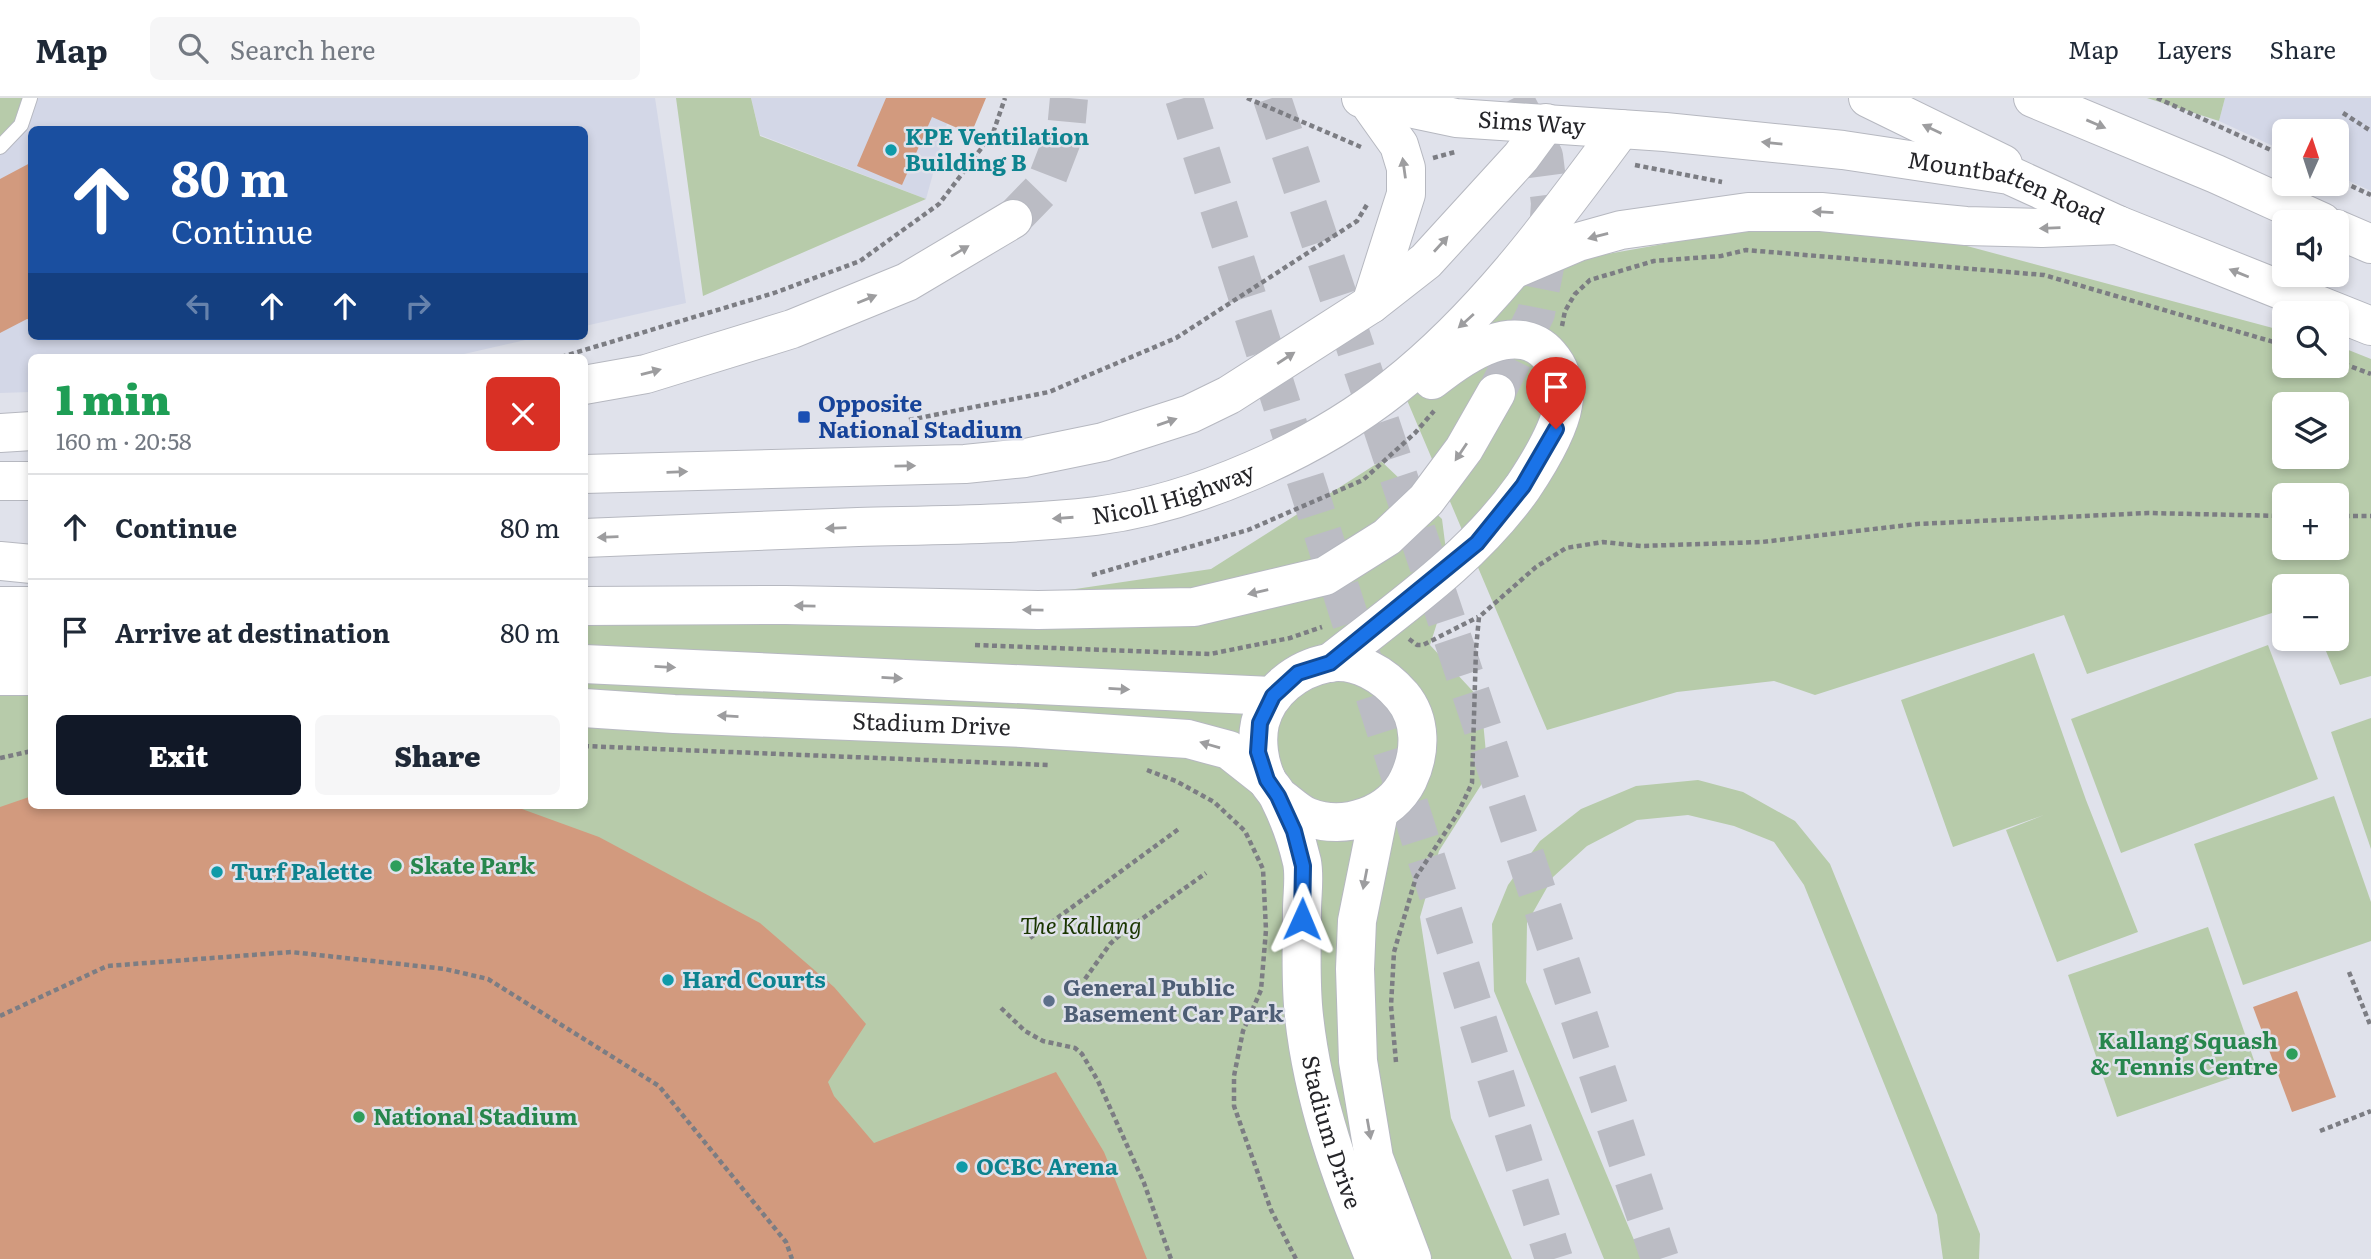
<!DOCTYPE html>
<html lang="en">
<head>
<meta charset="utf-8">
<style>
	body { margin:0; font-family:Literata,serif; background:#f6f6f7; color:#1f2937; height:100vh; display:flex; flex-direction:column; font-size:26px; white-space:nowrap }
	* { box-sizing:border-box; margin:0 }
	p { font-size:23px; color:#747a83 }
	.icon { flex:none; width:38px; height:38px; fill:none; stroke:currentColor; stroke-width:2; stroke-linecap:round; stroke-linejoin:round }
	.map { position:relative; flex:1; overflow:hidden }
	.details { position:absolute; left:28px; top:256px; width:560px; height:455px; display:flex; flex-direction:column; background:#fff; border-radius:10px; box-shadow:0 4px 10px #0003 }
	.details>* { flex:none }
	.guide { position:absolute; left:28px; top:28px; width:560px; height:214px; border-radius:10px; box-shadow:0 4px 10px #0003; background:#1a4fa0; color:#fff; overflow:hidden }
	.needle { width:46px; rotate:3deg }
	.controls { position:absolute; left:2272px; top:21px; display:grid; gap:14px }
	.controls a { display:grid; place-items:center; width:77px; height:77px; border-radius:10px; background:#fff; box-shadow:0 4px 10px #0003; font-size:35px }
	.pin { position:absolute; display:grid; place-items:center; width:60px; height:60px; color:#fff; margin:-72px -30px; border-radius:50% 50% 50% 0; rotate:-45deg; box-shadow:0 0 7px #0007 }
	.pin .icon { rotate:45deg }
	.me { position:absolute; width:77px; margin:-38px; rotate:1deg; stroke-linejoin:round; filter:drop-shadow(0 0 5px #0008) }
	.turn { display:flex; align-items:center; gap:24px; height:147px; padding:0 28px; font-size:32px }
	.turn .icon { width:91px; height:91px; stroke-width:2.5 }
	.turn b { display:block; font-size:49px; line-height:60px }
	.lanes { display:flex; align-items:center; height:66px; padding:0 28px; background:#0003; justify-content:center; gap:35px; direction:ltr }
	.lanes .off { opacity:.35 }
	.round { display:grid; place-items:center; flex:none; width:74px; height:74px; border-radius:10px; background:#f6f6f7 }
	.head { display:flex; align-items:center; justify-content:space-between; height:119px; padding:0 28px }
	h1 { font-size:42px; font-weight:800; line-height:52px; color:#1e9e55 }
	.button { display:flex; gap:14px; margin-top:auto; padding:14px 28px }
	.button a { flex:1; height:80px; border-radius:10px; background:#111827; color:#fff; font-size:28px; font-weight:800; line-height:80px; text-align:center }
	.button a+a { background:#f6f6f7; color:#1f2937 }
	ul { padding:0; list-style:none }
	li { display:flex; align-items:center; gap:21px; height:105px; padding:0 28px; border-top:2px solid #e0e1e3 }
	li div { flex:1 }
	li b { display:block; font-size:26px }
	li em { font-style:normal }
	header { display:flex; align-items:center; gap:42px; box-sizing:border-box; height:98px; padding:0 35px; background:#fff; border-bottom:2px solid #e0e1e3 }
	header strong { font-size:33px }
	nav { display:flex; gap:38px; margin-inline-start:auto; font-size:24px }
	.search { width:490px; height:63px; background:#f6f6f7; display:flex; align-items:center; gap:18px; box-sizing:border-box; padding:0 24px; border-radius:10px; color:#747a83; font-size:26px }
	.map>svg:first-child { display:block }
</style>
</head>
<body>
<header>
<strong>Map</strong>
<div class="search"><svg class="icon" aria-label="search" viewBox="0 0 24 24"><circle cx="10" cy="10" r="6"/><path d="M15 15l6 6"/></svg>Search here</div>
<nav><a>Map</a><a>Layers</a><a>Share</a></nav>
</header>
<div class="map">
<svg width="2371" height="1161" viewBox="0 0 2371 1161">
	<rect width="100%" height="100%" fill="#e0e2eb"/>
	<g fill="#d3d7e7">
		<path d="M0,0H655L686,205L585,228L584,32H32V238H543L451,259H32L31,294L0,295Z"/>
		<path d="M751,0H954L926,101L760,37Z"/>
		<path d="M2225,0H2371V93L2336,77V33H2284V53L2219,23Z"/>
	</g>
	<g fill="#b7cbaa" fill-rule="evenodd">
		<path d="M0,0H30L0,49Z"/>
		<path d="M676,0H751L760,38L926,101L703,198Z"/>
		<path d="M2147,0H2225L2219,23Z"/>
		<path d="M1821,118L1952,144L2284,233V268H2336V247L2371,261V578L2340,587L2321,541H2336V488H2284V511L2087,576L2064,517L1815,597L1774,583L1677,594L1547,632L1401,288L1512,173ZM2284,306H2336V359H2284ZM2284,397H2336V450H2284Z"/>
		<path d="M1381,363L1442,421L1450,484L1430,547L1481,602L1488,676L1439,753L1420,819L1451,1020L1512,1161H0V502L31,503L32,707H584L585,507L954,509L1211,471Z"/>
		<path d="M2268,547L2318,681L2121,755L2071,621Z"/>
		<path d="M2034,555L2086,702L2138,834L2057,864L2006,732L2044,717L1953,749L1901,602Z"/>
		<path d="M2371,620V751L2331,634Z"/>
		<path d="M1698,682L1743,694L1795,723L1830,766L1980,1136L1979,1161H1943L1937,1117L1804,787L1774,744L1734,728L1688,717L1637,722L1587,748L1553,779L1527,825L1526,884L1642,1161H1604L1494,893L1492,826L1508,787L1540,743L1581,711L1636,688Z"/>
		<path d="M2334,698L2371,804V843L2243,887L2194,746Z"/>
		<path d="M2208,829L2257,971L2117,1019L2068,877Z"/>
	</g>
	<g fill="#d29a7e">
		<path d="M886,0H986L971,36L932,19L902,87L857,68Z"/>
		<path d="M32,64V222L27,221L0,235V81Z"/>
		<path d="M32,698V707H511L599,739L760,825L834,889L866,926L828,984L834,998L874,1045L1056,974L1104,1054L1147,1161H0V709Z"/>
		<path d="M2297,893L2336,999L2292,1014L2253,909Z"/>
	</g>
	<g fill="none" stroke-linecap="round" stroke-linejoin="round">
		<g stroke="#bbbcc4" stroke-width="38" stroke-dasharray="38 19" stroke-linecap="butt">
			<path d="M1184,0L1554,1161"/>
			<path d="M1272,0L1660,1161"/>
			<path d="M1013,121L1044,89L1066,32L1069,0"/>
			<path d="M1496,295L1536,215L1546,164L1550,105L1544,58L1514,0"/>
		</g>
		<g stroke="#b6b8c0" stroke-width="16">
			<path id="lane" d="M0,49L21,27L30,0"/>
		</g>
		<g stroke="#b6b8c0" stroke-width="40">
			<g id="secondary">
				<path d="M0,542L32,543"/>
				<path d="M584,566L1273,598"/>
				<path d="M0,578H32"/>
				<path id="s1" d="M584,610L674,616L1022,630L1188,641L1229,652L1267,682"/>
				<path id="s2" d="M1278,698C1287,704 1298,715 1308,719C1345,733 1391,717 1408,682C1421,655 1422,622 1402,598C1384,577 1357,560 1328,565C1297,571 1268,593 1260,625C1256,643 1259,665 1267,682C1270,688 1276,693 1279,700C1289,720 1297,742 1302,764C1305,779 1302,797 1302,812C1302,847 1300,883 1304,918C1313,1002 1342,1083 1375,1161"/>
				<path d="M1379,714L1357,823L1355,871L1358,963L1374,1060L1412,1161"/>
			</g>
		</g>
		<g stroke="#b6b8c0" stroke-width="40">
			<g id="primary">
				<path id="s3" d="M1361,0L1456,20L1665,34L1843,52L2009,77L2118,127L2371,228"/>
				<path d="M1868,0L2003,66"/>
				<path d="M2033,0L2216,76L2322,124"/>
				<path d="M2336,131L2371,146"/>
			</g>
		</g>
		<g stroke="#b6b8c0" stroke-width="40">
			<g id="highway">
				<path d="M1367,2L1399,47L1406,70V96L1371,206"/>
				<path d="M1517,170L1578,144L1621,132L1748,114H1821L1966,128L2042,130L2118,127"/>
				<path d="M584,287L646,276L792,231L907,184L1013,121"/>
				<path d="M0,335L32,333"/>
				<path d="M584,376L965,366L1025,360L1103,344L1190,316L1229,297L1371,206L1426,163L1521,59L1546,25"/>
				<path d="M0,383H32"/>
				<path id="s4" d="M584,440C676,436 767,432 858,429C937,427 1018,427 1096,418C1196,405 1315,352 1394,289C1484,218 1553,123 1621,31"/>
				<path d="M0,463L32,466"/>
				<path d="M0,508H32"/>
				<path d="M584,508L786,507L1038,512L1194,509L1325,478L1387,439L1426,402L1464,351L1496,295"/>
				<path d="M1330,565C1398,511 1473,460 1523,389C1537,368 1559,332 1563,307C1566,292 1562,274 1553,262C1520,216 1462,258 1432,282"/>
			</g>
		</g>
		<g stroke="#7c7d83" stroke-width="4.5" stroke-dasharray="5 3.5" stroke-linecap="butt">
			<path d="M1247,0L1361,49"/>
			<path d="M2157,0L2284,58"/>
			<path d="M2343,15L2371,33"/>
			<path d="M1433,60L1455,54"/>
			<path d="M1635,67L1722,84"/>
			<path d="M2336,81L2371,97"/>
			<path d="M1562,228L1565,213L1575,196L1590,182L1654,163L1721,158L1746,152L2044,177L2284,247"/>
			<path d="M561,259L774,195L860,163L939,106L993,35L1005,0"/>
			<path d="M2336,263L2371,276"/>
			<path d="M909,322L1049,294L1176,240L1357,123L1368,105"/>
			<path d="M2336,418H2371"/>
			<path d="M1092,477L1248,432L1363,382L1415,335L1434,313"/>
			<path d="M1409,541L1417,547H1423L1478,519"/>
			<path d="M975,547L1210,556L1290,540L1322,529"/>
			<path d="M584,648L1048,667"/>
			<path d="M0,660L32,653"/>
			<path d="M1147,672L1176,683L1214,704L1245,733L1263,771L1266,832L1261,892L1243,933L1234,978V1008L1271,1112L1296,1161"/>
			<path d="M1030,840L1180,730"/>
			<path d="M2349,874L2371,929"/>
			<path d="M1085,881L1110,846L1122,835L1206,775"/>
			<path d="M1001,910L1025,933L1043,943L1075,950L1082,956L1098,983L1144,1085L1171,1161"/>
			<path d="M0,918L107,868L291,854L445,871L488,881L659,988L786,1144L792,1161"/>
			<path d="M1396,964L1391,908L1394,854L1416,779L1458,715L1472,685L1476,551L1479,519L1536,469L1566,450L1603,444L1641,448L1762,444L1917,426L2148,415L2284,418"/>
			<path d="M2320,1033L2371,1013"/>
		</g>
		<use href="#lane" stroke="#fff" stroke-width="14"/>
		<use href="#secondary" stroke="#fff" stroke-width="38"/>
		<use href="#primary" stroke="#fff" stroke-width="38"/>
		<use href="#highway" stroke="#fff" stroke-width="38"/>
	</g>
	<defs><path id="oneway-solid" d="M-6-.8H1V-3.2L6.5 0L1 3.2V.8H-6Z" transform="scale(1.75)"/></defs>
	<g fill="#9d9d9f">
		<use href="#oneway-solid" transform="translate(2096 26) rotate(23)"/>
		<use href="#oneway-solid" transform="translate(1932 31) rotate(-155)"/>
		<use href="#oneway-solid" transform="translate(1772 45) rotate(-174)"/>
		<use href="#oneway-solid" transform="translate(1404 70) rotate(-98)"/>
		<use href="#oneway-solid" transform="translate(1823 114) rotate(-177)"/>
		<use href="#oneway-solid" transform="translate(2050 130) rotate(178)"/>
		<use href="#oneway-solid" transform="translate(1598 138) rotate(165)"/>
		<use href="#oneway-solid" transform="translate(1441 146) rotate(-48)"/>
		<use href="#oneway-solid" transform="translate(960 153) rotate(-31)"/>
		<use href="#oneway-solid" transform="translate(2239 175) rotate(-158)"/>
		<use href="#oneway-solid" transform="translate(867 201) rotate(-22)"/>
		<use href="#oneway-solid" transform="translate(1466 223) rotate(138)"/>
		<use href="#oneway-solid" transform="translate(1286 260) rotate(-33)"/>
		<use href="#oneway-solid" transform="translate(651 274) rotate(-15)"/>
		<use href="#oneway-solid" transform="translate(1167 324) rotate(-19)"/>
		<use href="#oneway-solid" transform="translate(1461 354) rotate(124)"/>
		<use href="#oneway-solid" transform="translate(905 368) rotate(-1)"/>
		<use href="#oneway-solid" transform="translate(677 374) rotate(-2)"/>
		<use href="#oneway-solid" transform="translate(1063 420) rotate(176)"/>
		<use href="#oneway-solid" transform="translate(836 430) rotate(178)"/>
		<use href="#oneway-solid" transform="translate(608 439) rotate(178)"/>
		<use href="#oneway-solid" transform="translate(1258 494) rotate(167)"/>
		<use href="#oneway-solid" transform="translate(805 508) rotate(-179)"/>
		<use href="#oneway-solid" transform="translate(1033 512) rotate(-179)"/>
		<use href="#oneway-solid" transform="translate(665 569) rotate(3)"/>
		<use href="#oneway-solid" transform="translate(892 580) rotate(3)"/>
		<use href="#oneway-solid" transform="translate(1119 591) rotate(3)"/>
		<use href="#oneway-solid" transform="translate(728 618) rotate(-177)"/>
		<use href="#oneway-solid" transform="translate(1210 647) rotate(-164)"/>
		<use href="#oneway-solid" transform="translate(1365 781) rotate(101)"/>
		<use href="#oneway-solid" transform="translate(1369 1031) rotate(80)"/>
	</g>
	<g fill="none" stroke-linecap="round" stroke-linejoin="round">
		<g stroke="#114b97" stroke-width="18">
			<path id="route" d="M1302,821L1303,768L1294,733L1278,698L1267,682L1258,654L1260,625L1273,598L1298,575L1330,565L1477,445L1523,388L1556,331"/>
		</g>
		<use href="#route" stroke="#1a73e8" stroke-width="12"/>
	</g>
	<g fill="#0f9aa8" stroke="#e0e2eb" stroke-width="2.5">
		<circle cx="891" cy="52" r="7"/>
		<circle cx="217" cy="774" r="7"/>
		<circle cx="668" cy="882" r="7"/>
		<circle cx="962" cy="1069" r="7"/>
	</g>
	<rect fill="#1a4fb4" stroke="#e0e2eb" stroke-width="2.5" x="797" y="312" width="14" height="14" rx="3.5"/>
	<g fill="#2e9e5b" stroke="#e0e2eb" stroke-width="2.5">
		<circle cx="396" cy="768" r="7"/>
		<circle cx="2292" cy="956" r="7"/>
		<circle cx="359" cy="1019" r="7"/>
	</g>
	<circle fill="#5c6f8a" stroke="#e0e2eb" stroke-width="2.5" cx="1049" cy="903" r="7"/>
	<g text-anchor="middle" stroke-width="5" stroke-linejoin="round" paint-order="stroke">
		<g font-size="23" fill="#252529" stroke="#e0e2eb">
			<text dy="8" stroke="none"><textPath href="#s3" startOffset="173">Sims Way</textPath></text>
			<text dy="8" stroke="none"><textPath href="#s3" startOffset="654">Mountbatten Road</textPath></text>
			<text dy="8" stroke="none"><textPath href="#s4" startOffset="593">Nicoll Highway</textPath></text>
			<text dy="8" stroke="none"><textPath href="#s1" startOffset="348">Stadium Drive</textPath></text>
			<text dy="8" stroke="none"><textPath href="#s2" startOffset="844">Stadium Drive</textPath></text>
		</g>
		<g font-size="23" font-weight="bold" fill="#0d838f" stroke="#e0e2eb" text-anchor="start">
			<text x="905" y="47">KPE Ventilation<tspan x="905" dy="26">Building B</tspan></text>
			<text x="231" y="782">Turf Palette</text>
			<text x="682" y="890">Hard Courts</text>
			<text x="976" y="1077">OCBC Arena</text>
		</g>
		<g font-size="23" font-weight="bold" fill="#164399" stroke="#e0e2eb" text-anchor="start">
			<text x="818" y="314">Opposite<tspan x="818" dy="26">National Stadium</tspan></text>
		</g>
		<g font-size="23" font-weight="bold" fill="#27864d" stroke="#e0e2eb" text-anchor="start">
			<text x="410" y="776">Skate Park</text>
			<text x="2278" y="951" text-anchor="end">Kallang Squash<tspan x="2278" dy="26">&amp; Tennis Centre</tspan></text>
			<text x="373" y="1027">National Stadium</text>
		</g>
		<g font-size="23" font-style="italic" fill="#1a3600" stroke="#e0e2eb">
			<text x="1081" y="836">The Kallang</text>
		</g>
		<g font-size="23" font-weight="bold" fill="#4e5e75" stroke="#e0e2eb" text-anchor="start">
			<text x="1063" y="898">General Public<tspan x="1063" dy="26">Basement Car Park</tspan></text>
		</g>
	</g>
</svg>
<div class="controls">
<a><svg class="needle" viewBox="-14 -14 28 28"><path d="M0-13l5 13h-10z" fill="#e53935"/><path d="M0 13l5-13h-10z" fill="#747a83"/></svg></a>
<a><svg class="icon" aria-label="sound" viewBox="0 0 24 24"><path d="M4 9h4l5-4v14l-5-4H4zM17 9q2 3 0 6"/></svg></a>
<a><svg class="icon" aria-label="search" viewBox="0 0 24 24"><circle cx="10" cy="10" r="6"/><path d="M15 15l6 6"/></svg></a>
<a><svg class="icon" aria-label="layers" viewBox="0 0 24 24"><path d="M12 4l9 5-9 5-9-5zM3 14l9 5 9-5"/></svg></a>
<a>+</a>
<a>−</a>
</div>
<div class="pin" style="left:1556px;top:331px;background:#d93025"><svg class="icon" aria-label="arrive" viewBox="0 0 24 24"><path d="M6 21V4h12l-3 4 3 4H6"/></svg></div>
<svg class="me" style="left:1302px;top:821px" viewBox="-20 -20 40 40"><path d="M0-17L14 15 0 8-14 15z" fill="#1a73e8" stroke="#fff" stroke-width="4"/></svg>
<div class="guide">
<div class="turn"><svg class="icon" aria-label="ahead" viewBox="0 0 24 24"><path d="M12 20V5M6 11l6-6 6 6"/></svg><div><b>80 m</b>Continue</div></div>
<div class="lanes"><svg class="icon off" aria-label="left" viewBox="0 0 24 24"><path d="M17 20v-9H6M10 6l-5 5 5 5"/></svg><svg class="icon" aria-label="ahead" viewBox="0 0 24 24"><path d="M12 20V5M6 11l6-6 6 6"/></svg><svg class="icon" aria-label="ahead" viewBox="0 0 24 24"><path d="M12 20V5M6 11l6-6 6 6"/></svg><svg class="icon off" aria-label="right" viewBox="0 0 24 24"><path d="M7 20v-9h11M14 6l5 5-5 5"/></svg></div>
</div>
<section class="details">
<div class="head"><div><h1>1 min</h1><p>160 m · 20:58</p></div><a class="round" style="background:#d93025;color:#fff"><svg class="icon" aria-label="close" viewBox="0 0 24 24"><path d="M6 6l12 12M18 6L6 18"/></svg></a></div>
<ul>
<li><svg class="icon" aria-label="ahead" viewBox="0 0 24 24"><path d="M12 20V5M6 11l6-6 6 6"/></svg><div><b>Continue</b></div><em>80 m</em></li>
<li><svg class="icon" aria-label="arrive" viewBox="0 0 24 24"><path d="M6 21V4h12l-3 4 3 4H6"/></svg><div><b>Arrive at destination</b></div><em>80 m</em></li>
</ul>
<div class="button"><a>Exit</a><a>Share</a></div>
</section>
</div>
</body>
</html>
